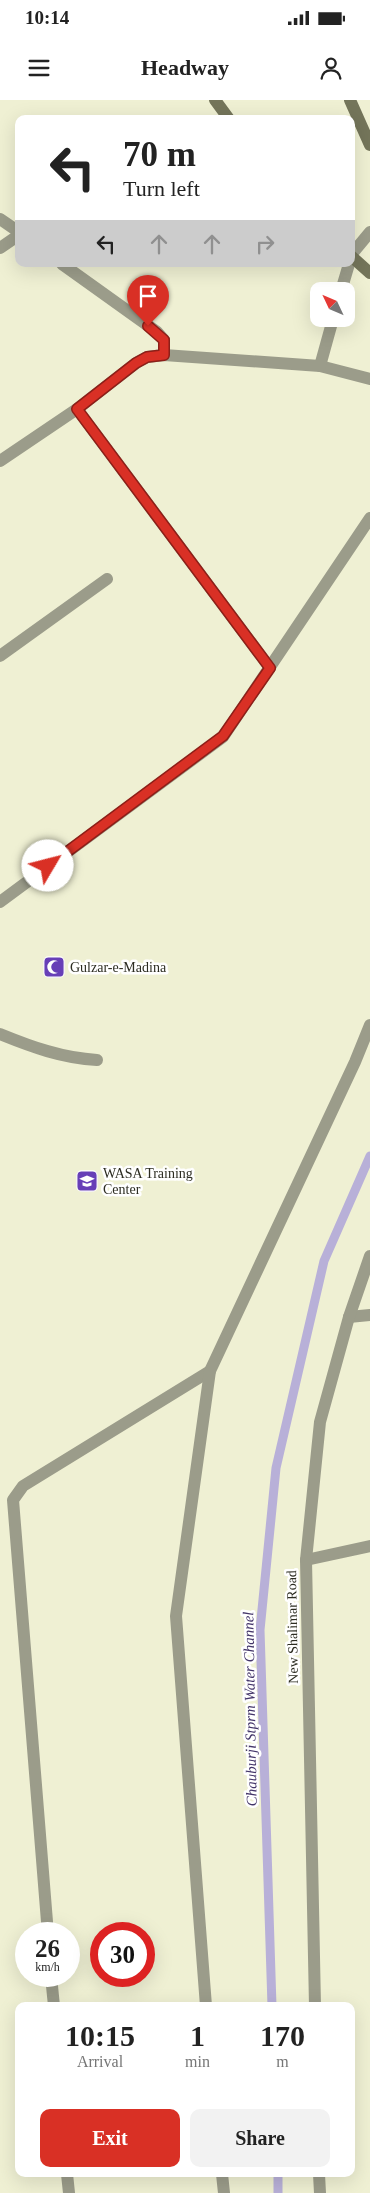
<!DOCTYPE html>
<html lang="en">
<head>
<meta charset="utf-8">
<style>
	body { margin:0; font-family:"Times New Roman",serif; background:#f2f2f2; color:#222; height:100vh; display:flex; flex-direction:column; font-size:19px; white-space:nowrap }
	* { box-sizing:border-box; margin:0 }
	p { font-size:16px; color:#767676 }
	.icon { flex:none; width:28px; height:28px; fill:none; stroke:currentColor; stroke-width:2; stroke-linecap:round; stroke-linejoin:round }
	.map { position:relative; flex:1; overflow:hidden }
	.panel { position:absolute; left:15px; top:1902px; width:340px; height:175px; display:flex; flex-direction:column; background:#fff; border-radius:10px; box-shadow:0 5px 20px #0002 }
	.panel>* { flex:none }
	.hud { position:absolute; left:15px; top:15px; width:340px; height:152px; border-radius:10px; box-shadow:0 5px 20px #0002; background:#fff; color:#222; overflow:hidden }
	.needle { width:32px; rotate:314deg }
	.tools { position:absolute; left:310px; top:182px; display:grid; gap:10px }
	.tools a { display:grid; place-items:center; width:45px; height:45px; border-radius:10px; background:#fff; box-shadow:0 5px 20px #0002; font-size:25px }
	.speed { position:absolute; left:15px; top:1822px; display:flex; gap:10px; font-size:25px; font-weight:700; text-align:center }
	.speed>* { display:grid; place-content:center; width:65px; height:65px; border-radius:50%; background:#fff; box-shadow:0 5px 20px #0002; line-height:1 }
	.speed small { font-size:12px; font-weight:400 }
	.speed .limit { border:8px solid #d22; background:#fff; color:#111 }
	.pin { position:absolute; display:grid; place-items:center; width:42px; height:42px; color:#fff; margin:-51px -21px; border-radius:50% 50% 50% 0; rotate:-45deg; box-shadow:0 0 5px #0007 }
	.pin .icon { rotate:45deg }
	.me { position:absolute; width:55px; margin:-28px; rotate:53deg; stroke-linejoin:round; filter:drop-shadow(0 0 4px #0008) }
	.turn { display:flex; align-items:center; gap:18px; height:105px; padding:0 25px; font-size:22px }
	.turn .icon { width:65px; height:65px; stroke-width:2.5 }
	.turn b { display:block; font-size:35px; line-height:42px }
	.lanes { display:flex; align-items:center; height:48px; padding:0 25px; background:#0003; justify-content:center; gap:25px; direction:ltr }
	.lanes .off { opacity:.35 }
	.eta { display:flex; justify-content:space-evenly; align-items:center; height:85px; text-align:center }
	.eta b { font-size:30px; font-weight:600; line-height:35px }
	.action { display:flex; gap:10px; margin-top:auto; padding:10px 25px }
	.action a { flex:1; height:58px; border-radius:10px; background:#d93025; color:#fff; font-size:20px; font-weight:600; line-height:58px; text-align:center }
	.action a+a { background:#f2f2f2; color:#222 }
	.status { display:flex; justify-content:space-between; align-items:center; height:35px; padding:0 25px; background:#fff; direction:ltr }
	.status svg { height:14px; fill:currentColor }
	header { display:flex; justify-content:space-between; align-items:center; height:65px; padding:0 25px; background:#fff; font-size:22px; font-weight:600 }
	.map>svg:first-child { display:block }
</style>
</head>
<body>
<div class="status"><b>10:14</b><svg viewBox="0 0 49 12"><path d="M0 12V9h3v3zM5 12V6h3v6zM10 12V3h3v9zM15 12V0h3v12zM26 1h20v11H26zM47 4h2v5h-2z"/></svg></div>
<header><svg class="icon" aria-label="menu" viewBox="0 0 24 24"><path d="M4 6h16M4 12h16M4 18h16"/></svg>Headway<svg class="icon" aria-label="person" viewBox="0 0 24 24"><circle cx="12" cy="8" r="4"/><path d="M4 21q1-7 8-7t8 7"/></svg></header>
<div class="map">
<svg width="370" height="2093" viewBox="0 0 370 2093">
	<rect width="100%" height="100%" fill="#eff0d3"/>
	<g fill="none" stroke-linecap="round" stroke-linejoin="round">
		<g stroke="#b8b0d8" stroke-width="9">
			<path d="M272,1906L260,1530L276,1368L324,1161L370,1056"/>
			<path d="M278,2074V2093"/>
		</g>
		<g stroke="#9b9c8a" stroke-width="12">
			<path d="M0,119L19,132"/>
			<path d="M0,148L19,135"/>
			<path d="M351,155L370,132"/>
			<path d="M62,164L157,232L164,240V255"/>
			<path d="M341,191L349,164"/>
			<path d="M320,266L370,279"/>
			<path d="M77,309L270,568"/>
			<path d="M0,361L77,309L136,263L147,257L164,255L320,266L333,219"/>
			<path d="M0,556L107,479"/>
			<path d="M0,802L223,637L370,418"/>
			<path d="M0,934C32,947 62,958 97,960"/>
			<path d="M349,1217L370,1215"/>
			<path d="M306,1460L370,1446"/>
			<path d="M48,1834L13,1400L23,1386L210,1271"/>
			<path d="M51,1876L54,1906"/>
			<path d="M206,1906L176,1516L210,1271L355,962L370,925"/>
			<path d="M67,2074L69,2093"/>
			<path d="M222,2074L224,2093"/>
		</g>
		<g stroke="#9b9c8a" stroke-width="12">
			<path d="M315,1906L306,1460L320,1322L349,1217L370,1156"/>
			<path d="M319,2074L320,2093"/>
		</g>
		<g stroke="#74755a" stroke-width="12">
			<path d="M215,0L229,19"/>
			<path d="M350,0L370,45"/>
			<path d="M351,156L370,173"/>
		</g>
	</g>
	<g fill="none" stroke-linecap="round" stroke-linejoin="round">
		<g stroke="#8d1f18" stroke-width="12">
			<path id="route" d="M48,766L223,636L270,568L77,309L136,263L147,257L164,255V240L148,226"/>
		</g>
		<use href="#route" stroke="#d93025" stroke-width="9"/>
	</g>
	<defs>
		<g id="mosque-square" transform="scale(1.125)"><rect x="-9" y="-9" width="18" height="18" rx="4" fill="#673fb7" stroke="#fff"/><path d="M3.5-4.9A6 6 0 1 0 3.5 4.9A5 5 0 1 1 3.5-4.9Z" fill="#fff"/></g>
		<g id="school-square" transform="scale(1.125)"><rect x="-9" y="-9" width="18" height="18" rx="4" fill="#673fb7" stroke="#fff"/><path d="M0-5L7-2L0 1L-7-2ZM-4 1L0 2.5L4 1V4Q0 6-4 4Z" fill="#fff"/></g>
	</defs>
	<g fill-rule="evenodd">
		<use href="#mosque-square" x="54" y="867"/>
		<use href="#school-square" x="87" y="1081"/>
	</g>
	<g text-anchor="middle" stroke-width="5" stroke-linejoin="round" paint-order="stroke">
		<g font-size="14" fill="#2c2c21" stroke="#fff" text-anchor="start">
			<text x="70" y="872">Gulzar-e-Madina</text>
			<text x="103" y="1078">WASA Training<tspan x="103" dy="16">Center</tspan></text>
		</g>
		<g font-size="14" fill="#2c2c21" stroke="#fff">
			<text transform="translate(292 1527) rotate(-91)" y="5">New Shalimar Road</text>
		</g>
		<g font-size="15" font-style="italic" fill="#433569" stroke="#fff">
			<text transform="translate(250 1609) rotate(-91)" y="5">Chauburji Stprm Water Channel</text>
		</g>
	</g>
</svg>
<div class="tools">
<a><svg class="needle" viewBox="-14 -14 28 28"><path d="M0-13l5 13h-10z" fill="#e53935"/><path d="M0 13l5-13h-10z" fill="#767676"/></svg></a>
</div>
<div class="speed"><div>26<small>km/h</small></div><div class="limit">30</div></div>
<div class="pin" style="left:148px;top:226px;background:#d93025"><svg class="icon" aria-label="arrive" viewBox="0 0 24 24"><path d="M6 21V4h12l-3 4 3 4H6"/></svg></div>
<svg class="me" style="left:48px;top:766px" viewBox="-20 -20 40 40"><circle r="19" fill="#fff"/><path d="M0-13L10 11 0 6-10 11z" fill="#d93025"/></svg>
<div class="hud">
<div class="turn"><svg class="icon" aria-label="left" viewBox="0 0 24 24"><path d="M17 20v-9H6M10 6l-5 5 5 5"/></svg><div><b>70 m</b>Turn left</div></div>
<div class="lanes"><svg class="icon" aria-label="left" viewBox="0 0 24 24"><path d="M17 20v-9H6M10 6l-5 5 5 5"/></svg><svg class="icon off" aria-label="ahead" viewBox="0 0 24 24"><path d="M12 20V5M6 11l6-6 6 6"/></svg><svg class="icon off" aria-label="ahead" viewBox="0 0 24 24"><path d="M12 20V5M6 11l6-6 6 6"/></svg><svg class="icon off" aria-label="right" viewBox="0 0 24 24"><path d="M7 20v-9h11M14 6l5 5-5 5"/></svg></div>
</div>
<section class="panel">
<div class="eta">
<div><b>10:15</b><p>Arrival</p></div>
<div><b>1</b><p>min</p></div>
<div><b>170</b><p>m</p></div>
</div>
<div class="action"><a>Exit</a><a>Share</a></div>
</section>
</div>
</body>
</html>
